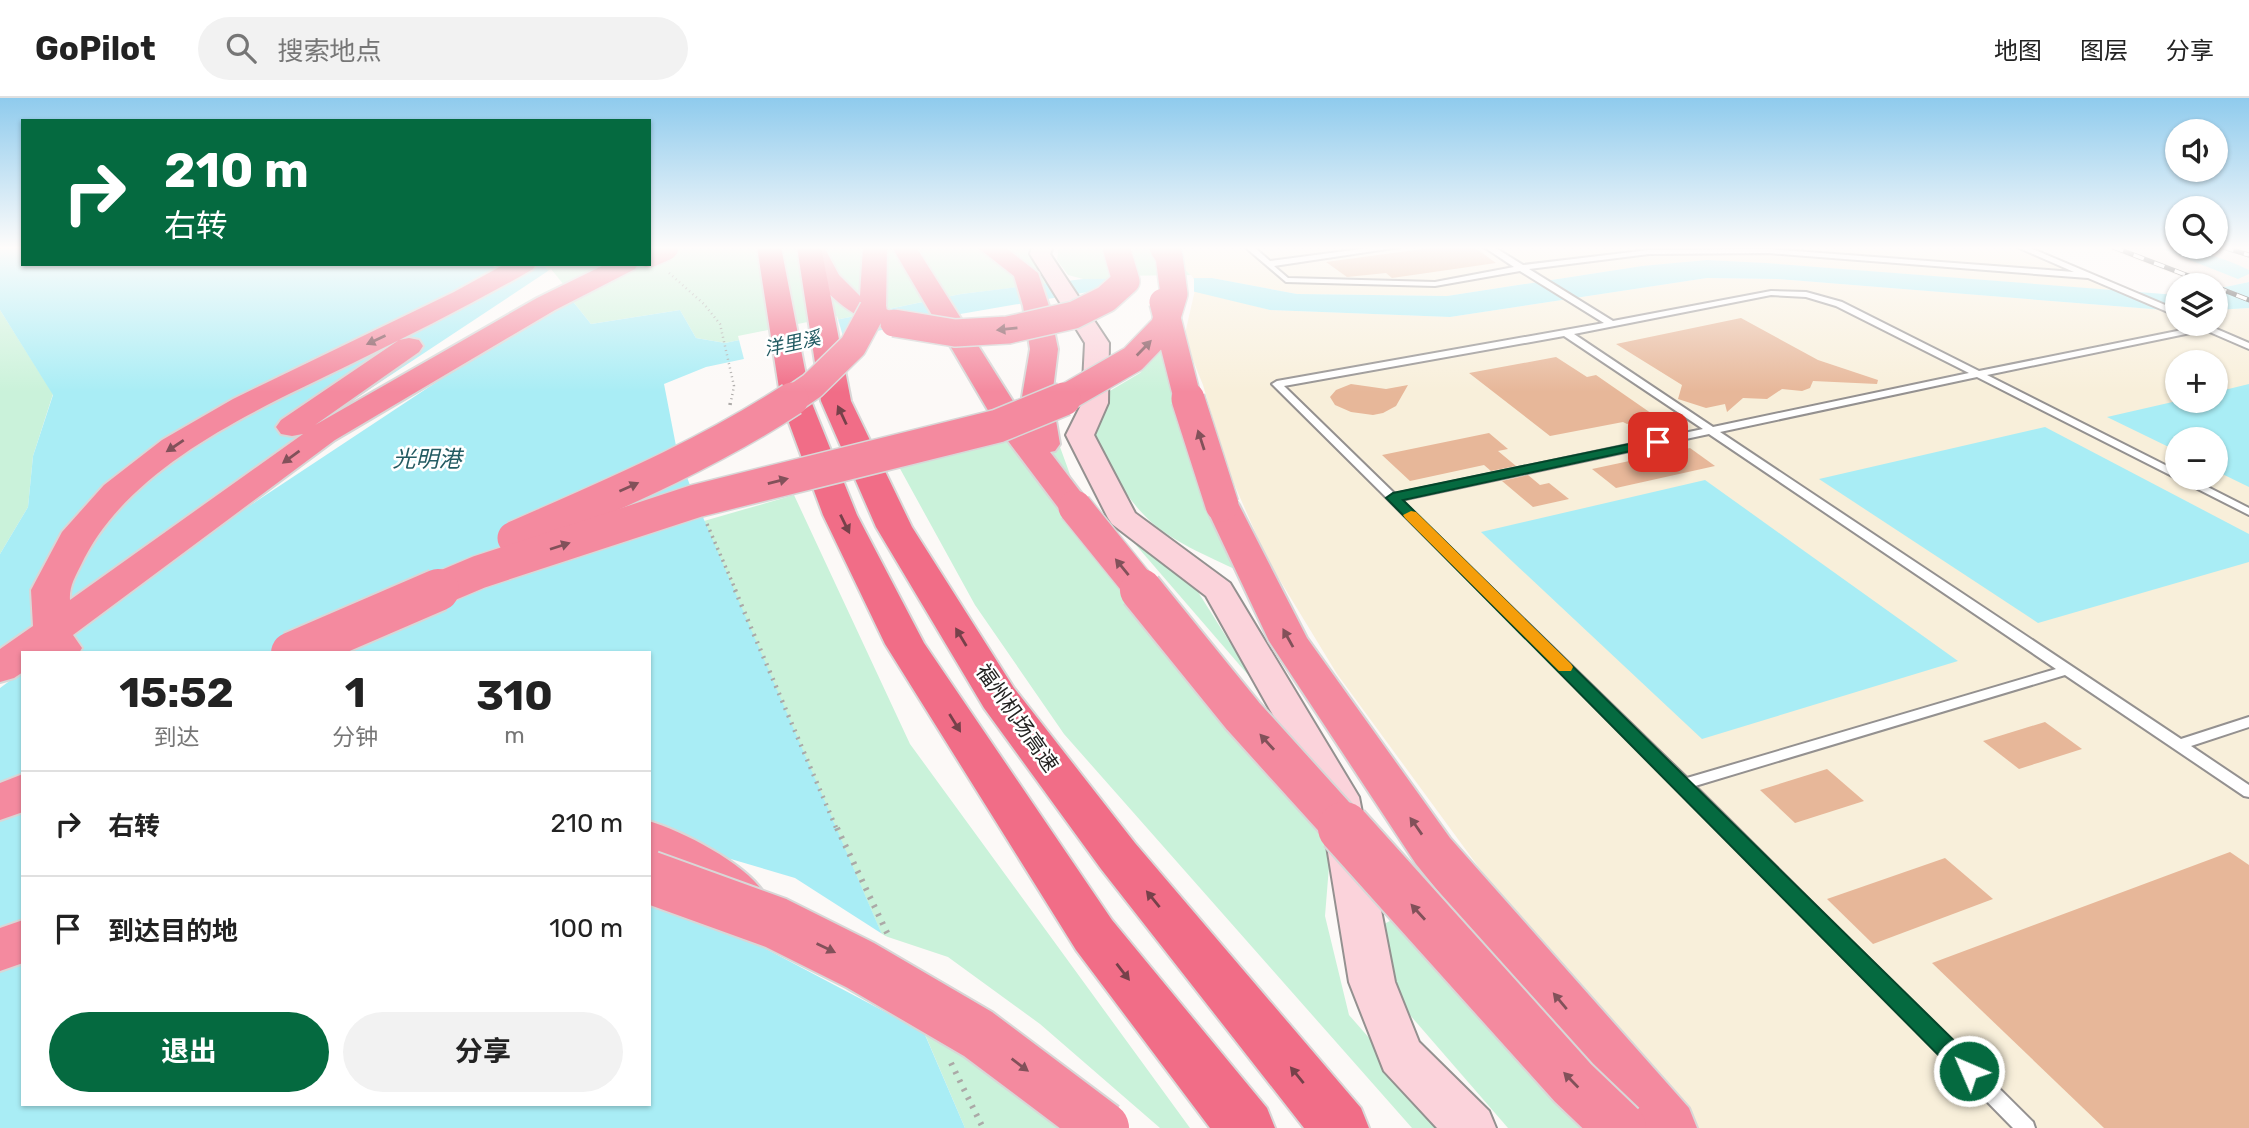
<!DOCTYPE html>
<html lang="zh">
<head>
<meta charset="utf-8">
<style>
	body { margin:0; font-family:Rubik,"Noto Sans SC",sans-serif; background:#f2f2f2; color:#222; height:100vh; display:flex; flex-direction:column; font-size:26px; white-space:nowrap }
	* { box-sizing:border-box; margin:0 }
	p { font-size:23px; color:#767676 }
	.icon { flex:none; width:38px; height:38px; fill:none; stroke:currentColor; stroke-width:2; stroke-linecap:round; stroke-linejoin:round }
	.map { position:relative; flex:1; overflow:hidden }
	.side { position:absolute; left:21px; top:553px; width:630px; height:455px; display:flex; flex-direction:column; background:#fff; border-radius:0px; box-shadow:0 2px 5px #0004 }
	.side>* { flex:none }
	.banner { position:absolute; left:21px; top:21px; width:630px; height:147px; border-radius:0px; box-shadow:0 2px 5px #0004; background:#056a40; color:#fff; overflow:hidden }
	.fabs { position:absolute; left:2165px; top:21px; display:grid; gap:14px }
	.fabs a { display:grid; place-items:center; width:63px; height:63px; border-radius:50%; background:#fff; box-shadow:0 2px 5px #0004; font-size:35px }
	.pin { position:absolute; display:grid; place-items:center; width:60px; height:60px; color:#fff; margin:-30px; border-radius:14px; box-shadow:0 4px 10px #0006 }
	.me { position:absolute; width:77px; margin:-38px; rotate:315deg; stroke-linejoin:round; filter:drop-shadow(0 0 5px #0008) }
	.turn { display:flex; align-items:center; gap:24px; height:147px; padding:0 28px; font-size:32px }
	.turn .icon { width:91px; height:91px; stroke-width:2.5 }
	.turn b { display:block; font-size:49px; line-height:60px }
	.eta { display:flex; justify-content:space-evenly; align-items:center; height:119px; text-align:center }
	.eta b { font-size:42px; font-weight:700; line-height:49px }
	.primary-button { display:flex; gap:14px; margin-top:auto; padding:14px 28px }
	.primary-button a { flex:1; height:80px; border-radius:42px; background:#056a40; color:#fff; font-size:28px; font-weight:700; line-height:80px; text-align:center }
	.primary-button a+a { background:#f2f2f2; color:#222 }
	ul { padding:0; list-style:none }
	li { display:flex; align-items:center; gap:21px; height:105px; padding:0 28px; border-top:2px solid #e0e0e0 }
	li div { flex:1 }
	li b { display:block; font-size:26px }
	li em { font-style:normal }
	header { display:flex; align-items:center; gap:42px; box-sizing:border-box; height:98px; padding:0 35px; background:#fff; border-bottom:2px solid #e0e0e0 }
	header strong { font-size:33px }
	nav { display:flex; gap:38px; margin-inline-start:auto; font-size:24px }
	.search { width:490px; height:63px; background:#f2f2f2; display:flex; align-items:center; gap:18px; box-sizing:border-box; padding:0 24px; border-radius:38px; color:#767676; font-size:26px }
	.map>svg:first-child { display:block }
</style>
</head>
<body>
<header>
<strong>GoPilot</strong>
<div class="search"><svg class="icon" aria-label="search" viewBox="0 0 24 24"><circle cx="10" cy="10" r="6"/><path d="M15 15l6 6"/></svg>搜索地点</div>
<nav><a>地图</a><a>图层</a><a>分享</a></nav>
</header>
<div class="map">
<svg width="2249" height="1030" viewBox="0 0 2249 1030">
	<rect width="100%" height="100%" fill="#fcf9f7"/>
	<path fill="#f5ebe4" d="M2102,149H2249V184L2216,191V187H2203Z"/>
	<g fill="#f8efda" fill-rule="evenodd">
		<path d="M1164,149H2028L2134,194L1766,165L1707,162L1642,168L1447,198L1297,196L1212,180L1194,181Z"/>
		<path d="M1707,180L1777,181L2177,213V226H2216V212L2249,210V1030H1688L1653,993L1477,767L1337,576L1267,461L1228,372L1203,287L1184,240L1195,192L1270,212L1450,219ZM2177,264H2216V303H2177ZM2177,341H2216V380H2177Z"/>
	</g>
	<g fill="#caf2da">
		<path d="M649,149H1032L1028,155L1046,186L961,196L725,245L696,240L680,212L591,226L543,166H649Z"/>
		<path d="M1059,149H1164L1194,181H1083L1068,177L1057,162Z"/>
		<path d="M0,212L53,296L33,358L28,409L0,456Z"/>
		<path d="M1163,249C1178,333 1196,396 1237,472C1211,460 1167,441 1147,420C1122,396 1107,363 1091,333L1098,300L1140,275Z"/>
		<path d="M1056,320V338L1092,437L1335,741L1330,756L1325,818L1349,917L1448,1030H1412L1064,636L975,507L898,367Z"/>
		<path d="M794,397L910,646L1190,1030H1160L1040,926L948,859L882,837L704,423Z"/>
		<path d="M1129,439L1188,478L1256,586Z"/>
		<path d="M1399,818L1591,1030H1508L1403,909L1375,831Z"/>
		<path d="M924,934L1033,1000L1063,1030H965Z"/>
	</g>
	<g fill="#a9edf5" fill-rule="evenodd">
		<path d="M0,149H23V166H492L494,169L543,166L591,226L680,212L696,240L725,245L961,196L1083,181L1212,180L1297,196L1447,198L1642,168L1707,162L1766,165L2177,197V213L1777,181L1707,180L1450,219L1270,212L1183,191L1088,194L943,219L706,269L664,286L677,353L696,403L965,1030H0V456L28,409L33,358L53,297L0,212ZM23,555H649V1006H23Z"/>
		<path d="M2157,149C2189,149 2220,158 2249,172V176L2238,181Z"/>
		<path d="M2249,184V210L2216,212V191Z"/>
		<path d="M2249,286V389L2216,373V341H2177V353L2107,319L2177,303H2216V294Z"/>
		<path d="M2045,329L2249,436V464L2038,525L1819,381Z"/>
		<path d="M1705,382L1958,563L1702,641L1481,434Z"/>
	</g>
	<g fill="#fcf9f7">
		<path d="M551,171L564,187L500,242L234,418L48,555H23V573L0,590V554L285,347Z"/>
		<path d="M1191,177L1194,181V195L1097,197L1111,183V178Z"/>
		<path d="M837,218L845,245L745,265L738,238Z"/>
		<path d="M649,737L795,780L887,839L929,937L668,799Z"/>
	</g>
	<g fill="#e7b799">
		<path d="M1437,149H1474L1496,165L1392,180L1386,175L1347,179L1326,164Z"/>
		<path d="M1741,220L1818,262L1878,282L1877,286L1813,283L1810,290L1802,293L1782,291L1767,301L1743,300L1727,314L1725,306L1706,310L1678,301L1682,287L1616,246Z"/>
		<path d="M1556,259L1587,279L1596,277L1658,320L1627,326L1623,324L1550,338L1469,275Z"/>
		<path d="M1351,286L1386,291L1408,287L1396,308L1383,315L1373,317L1351,314L1335,307L1330,299L1336,292Z"/>
		<path d="M1489,335L1508,351L1498,353L1516,368L1491,373L1484,367L1410,383L1382,357Z"/>
		<path d="M1690,350L1715,368L1616,390L1592,371Z"/>
		<path d="M1528,377L1540,387L1549,385L1569,401L1533,409L1502,383Z"/>
		<path d="M2045,624L2082,651L2019,671L1983,643Z"/>
		<path d="M1827,671L1864,703L1795,725L1760,692Z"/>
		<path d="M2230,754L2249,767V1030H2104L1932,865Z"/>
		<path d="M1945,760L1993,801L1873,846L1827,801Z"/>
	</g>
	<g fill="none" stroke-linecap="round" stroke-linejoin="round">
		<g stroke="#949190" stroke-width="4">
			<path id="service" d="M1245,149H1254L1270,163L1376,149H1400L1274,168L1288,180L1435,184L1514,169L1484,149H1494L1523,167L1649,152L1768,151L2074,174L2017,149H2028L2177,212V218L2088,180L1768,155L1649,156L1529,171L1613,223L1771,193L1806,194L1842,204L1979,273L2197,229L2194,226H2205L2249,245V251L2205,232L1987,277L2177,373V380H2190L2249,410V417L1977,279L1720,334L2181,641L2249,619V629L2191,648L2249,687V699L2244,698L2065,577L1695,688L2033,1024L2035,1030H2013L1679,690L1272,286L1277,283L1604,225L1520,173L1435,188L1286,184ZM1771,197L1806,199L1836,208L1969,275L1713,329L1574,236ZM1564,238L1703,331L1395,396L1284,288ZM1709,336L2056,571L1687,680L1401,402Z"/>
		</g>
		<g stroke="#949190" stroke-width="4">
			<path id="secondary" d="M1032,149H1053L1050,156L1109,245L1108,305L1094,337L1135,415L1230,485L1353,689L1359,699L1395,884L1419,944L1489,1013L1496,1030H1437L1384,973L1349,884L1319,699L1206,498L1112,426L1108,420L1066,337L1082,305L1085,245L1030,156Z"/>
		</g>
		<g stroke="#d8d7d7" stroke-width="4">
			<g id="trunk">
				<path d="M800,149H824L839,177L860,198L863,149H887L886,211L904,219L908,225L904,231C891,234 883,230 872,225C833,206 818,188 800,149Z"/>
				<path d="M892,149H916L1025,322L1022,299L1030,251L1023,208L1014,178L977,149H1005L1038,175L1049,208L1058,251L1052,299L1060,346L1055,353L1050,354L1092,409L1087,416L1075,419L1063,416L999,331Z"/>
				<path d="M505,166H536L533,171C474,205 414,235 353,265C257,312 129,366 81,467C75,479 69,489 70,502L303,336L292,338L281,336L276,329L281,322L399,242L409,240L419,242L423,248L419,254L315,327L537,200L606,166H638L635,171L555,212L335,342L73,537L82,550L79,555H23V574L14,580L0,584V551L33,528L31,492L62,434L104,387L162,342L233,301L454,194Z"/>
				<path d="M1222,397L1234,400L1239,407L1307,540L1450,740L1689,1010L1697,1030H1631L1416,766L1269,543L1205,407L1210,400Z"/>
				<path d="M23,676V714L0,722V685Z"/>
				<path d="M649,723C684,734 750,767 767,800L760,814L742,820L724,814L669,772L649,762Z"/>
				<path d="M23,822V865L0,873V830Z"/>
			</g>
		</g>
		<g stroke="#d8d7d7" stroke-width="4">
			<g id="motorway">
				<path d="M757,149H781L811,303L857,417L924,545L1112,822L1267,1010L1275,1030H1210L1076,852L885,546L823,417L781,303Z"/>
				<path d="M797,149H821L851,303L912,429L1014,590L1135,745L1361,1010L1369,1030H1304L1101,771L984,610L876,429L821,303Z"/>
			</g>
		</g>
		<path stroke="#aba9a7" stroke-width="2.5" stroke-dasharray="1 3.5" stroke-linecap="butt" d="M669,175L704,206L720,226L734,288L731,303"/>
		<g stroke="#aba9a7" stroke-width="3.5" stroke-dasharray="2 4.5" stroke-linecap="butt">
			<path d="M730,307L731,301"/>
			<path d="M707,426L736,493"/>
		</g>
		<path stroke="#aba9a7" stroke-width="4.5" stroke-dasharray="2 6" stroke-linecap="butt" d="M735,492L837,732"/>
		<g stroke="#aba9a7" stroke-width="6" stroke-dasharray="2.5 7" stroke-linecap="butt">
			<path d="M837,730L890,841"/>
			<path d="M951,965L983,1030"/>
		</g>
		<use href="#service" fill="#fff" fill-rule="evenodd"/>
		<use href="#secondary" fill="#fbd3db" fill-rule="evenodd"/>
		<use href="#trunk" fill="#f48a9f" fill-rule="evenodd"/>
		<use href="#motorway" fill="#f16d87" fill-rule="evenodd"/>
		<g stroke="#3d3c3b" stroke-width="5">
			<g id="rail">
				<path d="M2113,149L2212,187"/>
				<path d="M2223,149L2249,157"/>
				<path d="M2216,189L2249,202"/>
			</g>
		</g>
		<use href="#rail" stroke="#fff" stroke-width="3.5" stroke-dasharray="11" stroke-linecap="butt"/>
		<g stroke="#d8d7d7" stroke-width="30" stroke-linecap="butt">
			<g id="trunk-bridge-far3">
				<path d="M649,156L665,149"/>
				<path d="M1163,204L1188,303"/>
				<path d="M894,225L955,235L1008,232L1074,217L1106,201L1126,183L1116,149"/>
				<path d="M790,303L812,288L853,248L873,211"/>
				<path d="M1060,303L1133,261L1164,229L1174,196L1169,158L1163,149"/>
			</g>
		</g>
		<g stroke="#d8d7d7" stroke-width="36" stroke-linecap="butt">
			<g id="trunk-bridge-far2">
				<path d="M1188,301L1222,407"/>
				<path d="M1075,409L1143,493"/>
				<path d="M514,440C609,398 705,358 792,301"/>
				<path d="M434,493L479,474L696,403L998,328L1064,301"/>
			</g>
		</g>
		<g stroke="#d8d7d7" stroke-width="46" stroke-linecap="butt">
			<g id="trunk-bridge-far1">
				<path d="M1141,492L1243,618L1346,732"/>
				<path d="M292,555L438,492"/>
			</g>
		</g>
		<g stroke="#d8d7d7" stroke-width="56" stroke-linecap="butt">
			<g id="trunk-bridge">
				<path d="M1344,730L1573,985L1620,1030"/>
				<path d="M649,779L776,825L860,867L978,936L1103,1030"/>
			</g>
		</g>
		<use href="#trunk-bridge-far3" stroke="#f48a9f" stroke-width="27"/>
		<use href="#trunk-bridge-far2" stroke="#f48a9f" stroke-width="33"/>
		<use href="#trunk-bridge-far1" stroke="#f48a9f" stroke-width="42"/>
		<use href="#trunk-bridge" stroke="#f48a9f" stroke-width="52"/>
	</g>
	<defs><path id="oneway-solid" d="M-6-.8H1V-3.2L6.5 0L1 3.2V.8H-6Z" transform="scale(1.75)"/></defs>
	<g fill="#82515a">
		<use href="#oneway-solid" transform="translate(1007 231) rotate(174)"/>
		<use href="#oneway-solid" transform="translate(376 242) rotate(155)"/>
		<use href="#oneway-solid" transform="translate(1144 250) rotate(-46)"/>
		<use href="#oneway-solid" transform="translate(1201 342) rotate(-108)"/>
		<use href="#oneway-solid" transform="translate(175 348) rotate(146)"/>
		<use href="#oneway-solid" transform="translate(291 359) rotate(144)"/>
		<use href="#oneway-solid" transform="translate(778 383) rotate(-14)"/>
		<use href="#oneway-solid" transform="translate(629 389) rotate(-24)"/>
		<use href="#oneway-solid" transform="translate(560 448) rotate(-18)"/>
		<use href="#oneway-solid" transform="translate(1122 469) rotate(-129)"/>
		<use href="#oneway-solid" transform="translate(1288 540) rotate(-119)"/>
		<use href="#oneway-solid" transform="translate(1267 644) rotate(-132)"/>
		<use href="#oneway-solid" transform="translate(1416 728) rotate(-125)"/>
		<use href="#oneway-solid" transform="translate(1418 814) rotate(-132)"/>
		<use href="#oneway-solid" transform="translate(826 850) rotate(26)"/>
		<use href="#oneway-solid" transform="translate(1560 903) rotate(-130)"/>
		<use href="#oneway-solid" transform="translate(1020 967) rotate(37)"/>
		<use href="#oneway-solid" transform="translate(1571 982) rotate(-134)"/>
	</g>
	<g fill="#76414a">
		<use href="#oneway-solid" transform="translate(842 317) rotate(-115)"/>
		<use href="#oneway-solid" transform="translate(845 426) rotate(64)"/>
		<use href="#oneway-solid" transform="translate(961 539) rotate(-121)"/>
		<use href="#oneway-solid" transform="translate(955 625) rotate(58)"/>
		<use href="#oneway-solid" transform="translate(1153 801) rotate(-129)"/>
		<use href="#oneway-solid" transform="translate(1123 874) rotate(52)"/>
		<use href="#oneway-solid" transform="translate(1297 977) rotate(-129)"/>
	</g>
	<linearGradient id="sky" x2="0" y2="1"><stop stop-color="#8fcbed"/><stop offset="0.51" stop-color="#fefcfb"/><stop offset="1" stop-color="#fefcfb" stop-opacity="0"/></linearGradient>
	<rect width="2249" height="294" fill="url(#sky)"/>
	<path fill="#056a40" stroke="#03452a" stroke-width="2" d="M1658,340L1665,344L1663,346L1403,402L1977,965L1981,973L1977,980L1969,983L1961,980L1386,400L1393,395Z"/>
	<path fill="#f59e0b" d="M1411,413L1416,414L1571,566L1573,569L1571,573H1559L1405,420L1403,417Z"/>
	<g text-anchor="middle" stroke-width="5" stroke-linejoin="round" paint-order="stroke">
		<g font-size="19" font-style="italic" fill="#235b62" stroke="#fff">
			<text transform="translate(792 245) rotate(-12)" y="7">洋里溪</text>
		</g>
		<g font-size="21" fill="#242322" stroke="#fff">
			<text transform="translate(1017 620) rotate(55)" y="7">福州机场高速</text>
		</g>
		<g font-size="23" font-style="italic" fill="#235b62" stroke="#fff">
			<text x="427" y="369">光明港</text>
		</g>
	</g>
</svg>
<div class="fabs">
<a><svg class="icon" aria-label="sound" viewBox="0 0 24 24"><path d="M4 9h4l5-4v14l-5-4H4zM17 9q2 3 0 6"/></svg></a>
<a><svg class="icon" aria-label="search" viewBox="0 0 24 24"><circle cx="10" cy="10" r="6"/><path d="M15 15l6 6"/></svg></a>
<a><svg class="icon" aria-label="layers" viewBox="0 0 24 24"><path d="M12 4l9 5-9 5-9-5zM3 14l9 5 9-5"/></svg></a>
<a>+</a>
<a>−</a>
</div>
<div class="pin" style="left:1658px;top:344px;background:#d93025"><svg class="icon" aria-label="arrive" viewBox="0 0 24 24"><path d="M6 21V4h12l-3 4 3 4H6"/></svg></div>
<svg class="me" style="left:1969px;top:973px" viewBox="-20 -20 40 40"><circle r="17" fill="#056a40" stroke="#fff" stroke-width="3"/><path d="M0-11L8 9 0 5-8 9z" fill="#fff"/></svg>
<div class="banner">
<div class="turn"><svg class="icon" aria-label="right" viewBox="0 0 24 24"><path d="M7 20v-9h11M14 6l5 5-5 5"/></svg><div><b>210 m</b>右转</div></div>
</div>
<section class="side">
<div class="eta">
<div><b>15:52</b><p>到达</p></div>
<div><b>1</b><p>分钟</p></div>
<div><b>310</b><p>m</p></div>
</div>
<ul>
<li><svg class="icon" aria-label="right" viewBox="0 0 24 24"><path d="M7 20v-9h11M14 6l5 5-5 5"/></svg><div><b>右转</b></div><em>210 m</em></li>
<li><svg class="icon" aria-label="arrive" viewBox="0 0 24 24"><path d="M6 21V4h12l-3 4 3 4H6"/></svg><div><b>到达目的地</b></div><em>100 m</em></li>
</ul>
<div class="primary-button"><a>退出</a><a>分享</a></div>
</section>
</div>
</body>
</html>
